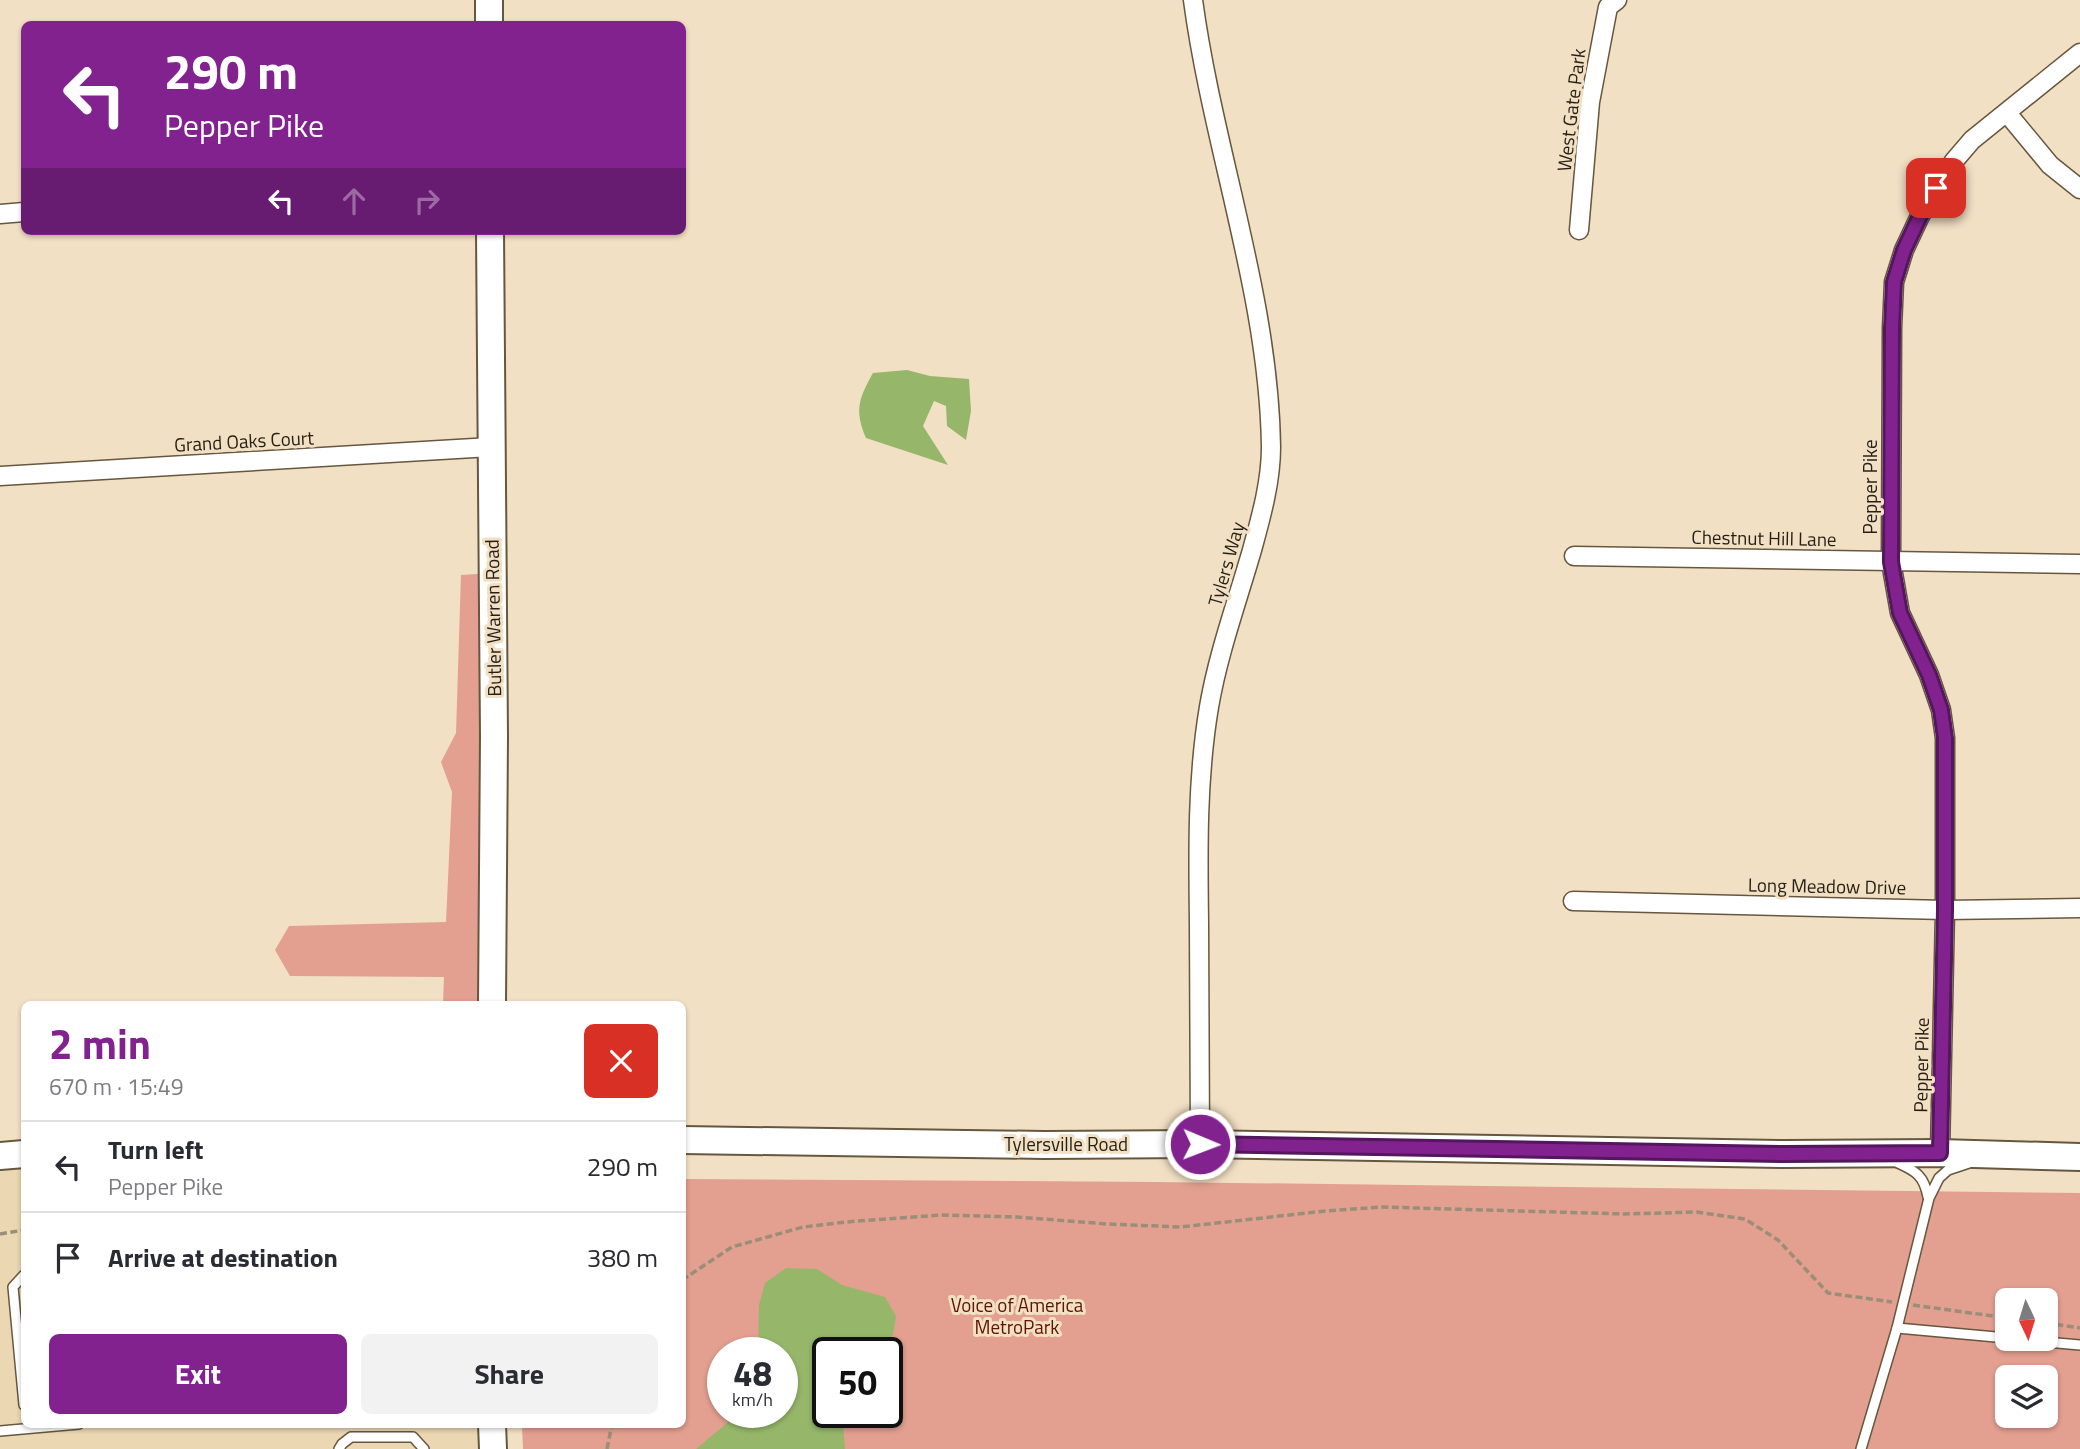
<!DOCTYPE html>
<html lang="en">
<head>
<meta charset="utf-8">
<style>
	body { margin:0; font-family:"Titillium Web",sans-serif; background:#f2f2f3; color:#2b2b33; height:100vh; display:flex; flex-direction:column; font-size:26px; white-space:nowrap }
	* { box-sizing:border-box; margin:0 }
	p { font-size:23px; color:#7c7c81 }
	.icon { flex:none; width:38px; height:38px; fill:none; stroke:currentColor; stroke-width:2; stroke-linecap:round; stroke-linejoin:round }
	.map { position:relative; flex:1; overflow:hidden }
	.sheet { position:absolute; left:21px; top:1001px; width:665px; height:427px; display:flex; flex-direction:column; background:#fff; border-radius:10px; box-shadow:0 2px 5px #0004 }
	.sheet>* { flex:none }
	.hud { position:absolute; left:21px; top:21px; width:665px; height:214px; border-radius:10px; box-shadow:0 2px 5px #0004; background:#81228e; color:#fff; overflow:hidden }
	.needle { width:46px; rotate:176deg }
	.fabs { position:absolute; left:1995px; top:1288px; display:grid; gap:14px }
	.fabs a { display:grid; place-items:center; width:63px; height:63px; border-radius:10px; background:#fff; box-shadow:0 2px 5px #0004; font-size:35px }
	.speed { position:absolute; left:707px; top:1337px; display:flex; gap:14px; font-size:35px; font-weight:700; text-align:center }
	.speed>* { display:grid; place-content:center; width:91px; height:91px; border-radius:50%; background:#fff; box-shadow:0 2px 5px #0004; line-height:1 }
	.speed small { font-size:18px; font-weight:400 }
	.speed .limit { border:4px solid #111; border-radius:10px; background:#fff; color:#111 }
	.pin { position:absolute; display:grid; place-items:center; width:60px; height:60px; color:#fff; margin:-30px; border-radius:14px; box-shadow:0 4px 10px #0006 }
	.me { position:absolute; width:77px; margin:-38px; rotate:91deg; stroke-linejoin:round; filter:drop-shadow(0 0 5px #0008) }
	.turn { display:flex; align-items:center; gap:24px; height:147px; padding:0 28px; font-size:32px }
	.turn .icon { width:91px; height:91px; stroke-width:2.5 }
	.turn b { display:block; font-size:49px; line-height:60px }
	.lanes { display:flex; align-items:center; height:66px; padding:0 28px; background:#0003; justify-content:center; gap:35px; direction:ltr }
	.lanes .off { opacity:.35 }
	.round { display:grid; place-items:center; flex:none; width:74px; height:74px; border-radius:10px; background:#f2f2f3 }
	.summary { display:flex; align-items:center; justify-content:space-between; height:119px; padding:0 28px }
	h1 { font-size:42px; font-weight:700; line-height:52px; color:#81228e }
	.primary-button { display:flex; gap:14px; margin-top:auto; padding:14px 28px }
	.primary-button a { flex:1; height:80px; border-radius:10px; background:#81228e; color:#fff; font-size:28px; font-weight:700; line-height:80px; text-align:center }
	.primary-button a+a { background:#f2f2f3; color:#2b2b33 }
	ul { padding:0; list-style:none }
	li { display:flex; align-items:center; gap:21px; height:91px; padding:0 28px; border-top:2px solid #e1e1e2 }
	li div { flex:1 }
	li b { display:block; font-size:26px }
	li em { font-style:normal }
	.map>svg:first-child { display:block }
</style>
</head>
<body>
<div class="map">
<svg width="2080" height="1449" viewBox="0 0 2080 1449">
	<rect width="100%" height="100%" fill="#f2e0c4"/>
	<path fill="#ecd7b3" d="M24,1154V1424L492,1425L493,1449H0V1156Z"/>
	<g fill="#e39f90" fill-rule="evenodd">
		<path d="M492,573V1004H443L444,977L290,976L275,950L289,926L446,922L452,792L441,762L456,733L461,575Z"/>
		<path d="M683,1179L1156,1182L2080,1193V1449H523L522,1425L682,1424ZM2007,1300H2046V1339H2007ZM723,1353H782V1412H723ZM828,1353H887V1412H828ZM2007,1377H2046V1416H2007Z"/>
	</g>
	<g fill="#96b76a">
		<path d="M907,370L930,376L969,379L971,411L966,440L947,426L946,406L934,401L923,426L948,465L866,438C854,410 859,398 873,373Z"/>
		<path d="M786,1268L817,1269L842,1285L885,1297L896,1316L893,1335L872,1353H828V1412H848L843,1423L845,1449H696L727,1423L733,1412H782V1353H758L759,1305L765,1283Z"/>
	</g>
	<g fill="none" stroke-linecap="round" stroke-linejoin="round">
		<g stroke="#66573e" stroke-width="12">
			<g id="service">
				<path d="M1898,1163C1916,1171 1924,1176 1928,1197"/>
				<path d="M24,1275L13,1287L24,1405"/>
				<path d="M1897,1328L2007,1338"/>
				<path d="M2013,1339L2080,1345"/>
				<path d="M0,1431L79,1424"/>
				<path d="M339,1449L342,1444L351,1437H413L424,1449"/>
				<path d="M1861,1449L1897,1328L1929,1198L1939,1178L1948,1170L1969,1163"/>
			</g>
		</g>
		<g stroke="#66573e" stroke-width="21">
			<g id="minor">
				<path d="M1193,0C1213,149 1269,296 1271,447C1271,482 1261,517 1252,550C1237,602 1218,654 1209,707C1197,778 1198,851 1199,923C1199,997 1200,1070 1200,1144"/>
				<path d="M2007,113L2050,165L2080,189"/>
				<path d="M0,214L24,212"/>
				<path d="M1579,230L1590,102L1608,7L1617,0"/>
				<path d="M0,476L491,447"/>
				<path d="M1574,556L2080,564"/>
				<path d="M1573,901L1945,910L2080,908"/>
				<path d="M1940,1153L1945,910V738L1941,710L1929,675L1900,613L1891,562L1892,328L1894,282L1904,250L1920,216L1954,161L1972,140L2080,53"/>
			</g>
		</g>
		<g stroke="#66573e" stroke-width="30">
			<g id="secondary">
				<path d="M489,0V24"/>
				<path d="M490,231L494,736L492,1004"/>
				<path d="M682,1140L1044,1145L1200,1144L1785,1154L1940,1153L2080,1157"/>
				<path d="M0,1156L24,1154"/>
				<path d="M492,1424L493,1449"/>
			</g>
		</g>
		<g stroke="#9b8e79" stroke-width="3.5" stroke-dasharray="7 3.5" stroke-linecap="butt">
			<path d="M0,1234L24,1230"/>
			<path d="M682,1280L732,1247L803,1227L846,1222L940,1215L1017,1217L1107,1224L1181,1227L1325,1211L1381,1207L1624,1214L1697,1212L1745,1219L1778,1240L1828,1293L1892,1302"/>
			<path d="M1913,1305L2007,1318"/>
			<path d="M2046,1323L2080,1328"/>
			<path d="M607,1449L612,1424"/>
		</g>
		<use href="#service" stroke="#fff" stroke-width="9"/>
		<use href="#minor" stroke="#fff" stroke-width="18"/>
		<use href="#secondary" stroke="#fff" stroke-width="26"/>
	</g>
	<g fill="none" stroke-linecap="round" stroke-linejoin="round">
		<g stroke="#54165c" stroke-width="18">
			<path id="route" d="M1200,1144L1785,1154L1940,1153L1945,910V738L1941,710L1929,675L1900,613L1891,562L1892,328L1894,282L1904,250L1920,216L1936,188"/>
		</g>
		<use href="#route" stroke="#81228e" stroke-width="12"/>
	</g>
	<g text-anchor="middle" stroke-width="6" stroke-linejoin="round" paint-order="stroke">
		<g font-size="19" fill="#251f14" stroke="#f2e0c4">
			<text transform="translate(1571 110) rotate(-83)" y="7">West Gate Park</text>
			<text transform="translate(244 441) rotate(-3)" y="7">Grand Oaks Court</text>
			<text transform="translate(1870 487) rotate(-90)" y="7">Pepper Pike</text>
			<text transform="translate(1764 538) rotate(1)" y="7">Chestnut Hill Lane</text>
			<text transform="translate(1226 564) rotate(-74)" y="7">Tylers Way</text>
			<text transform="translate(493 618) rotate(-91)" y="7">Butler Warren Road</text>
			<text transform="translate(1827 886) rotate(1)" y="7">Long Meadow Drive</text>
			<text transform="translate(1921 1065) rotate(-89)" y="7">Pepper Pike</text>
			<text x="1066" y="1151">Tylersville Road</text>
		</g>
		<g font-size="19" fill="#5f1304" stroke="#f2e0c4">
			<text x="1017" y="1312">Voice of America<tspan x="1017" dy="22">MetroPark</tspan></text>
		</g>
	</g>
</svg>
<div class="fabs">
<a><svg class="needle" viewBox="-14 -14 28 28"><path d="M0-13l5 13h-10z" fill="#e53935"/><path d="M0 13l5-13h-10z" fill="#7c7c81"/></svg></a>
<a><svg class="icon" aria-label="layers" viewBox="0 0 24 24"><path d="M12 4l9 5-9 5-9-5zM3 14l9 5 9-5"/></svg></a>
</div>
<div class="speed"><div>48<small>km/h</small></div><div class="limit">50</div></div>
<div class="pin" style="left:1936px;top:188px;background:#d93025"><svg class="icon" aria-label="arrive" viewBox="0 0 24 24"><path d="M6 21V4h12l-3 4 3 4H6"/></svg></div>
<svg class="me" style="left:1200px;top:1144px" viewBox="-20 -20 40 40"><circle r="17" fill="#81228e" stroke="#fff" stroke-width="3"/><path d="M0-11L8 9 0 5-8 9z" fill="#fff"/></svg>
<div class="hud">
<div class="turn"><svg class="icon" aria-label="left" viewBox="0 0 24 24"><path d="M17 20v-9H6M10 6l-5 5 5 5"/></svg><div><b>290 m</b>Pepper Pike</div></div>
<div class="lanes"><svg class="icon" aria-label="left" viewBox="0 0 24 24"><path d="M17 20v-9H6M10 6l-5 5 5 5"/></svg><svg class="icon off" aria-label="ahead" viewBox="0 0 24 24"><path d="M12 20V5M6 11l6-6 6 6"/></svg><svg class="icon off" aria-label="right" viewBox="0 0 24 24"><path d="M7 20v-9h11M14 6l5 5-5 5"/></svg></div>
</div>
<section class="sheet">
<div class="summary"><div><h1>2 min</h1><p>670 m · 15:49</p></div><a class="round" style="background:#d93025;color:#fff"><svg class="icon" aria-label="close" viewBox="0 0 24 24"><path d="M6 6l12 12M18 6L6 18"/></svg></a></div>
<ul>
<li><svg class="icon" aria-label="left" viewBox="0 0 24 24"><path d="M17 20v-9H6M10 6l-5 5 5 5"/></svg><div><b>Turn left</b><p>Pepper Pike</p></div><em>290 m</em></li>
<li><svg class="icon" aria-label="arrive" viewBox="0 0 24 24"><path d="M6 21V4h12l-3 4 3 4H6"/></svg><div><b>Arrive at destination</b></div><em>380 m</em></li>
</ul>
<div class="primary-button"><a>Exit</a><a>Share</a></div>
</section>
</div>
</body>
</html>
